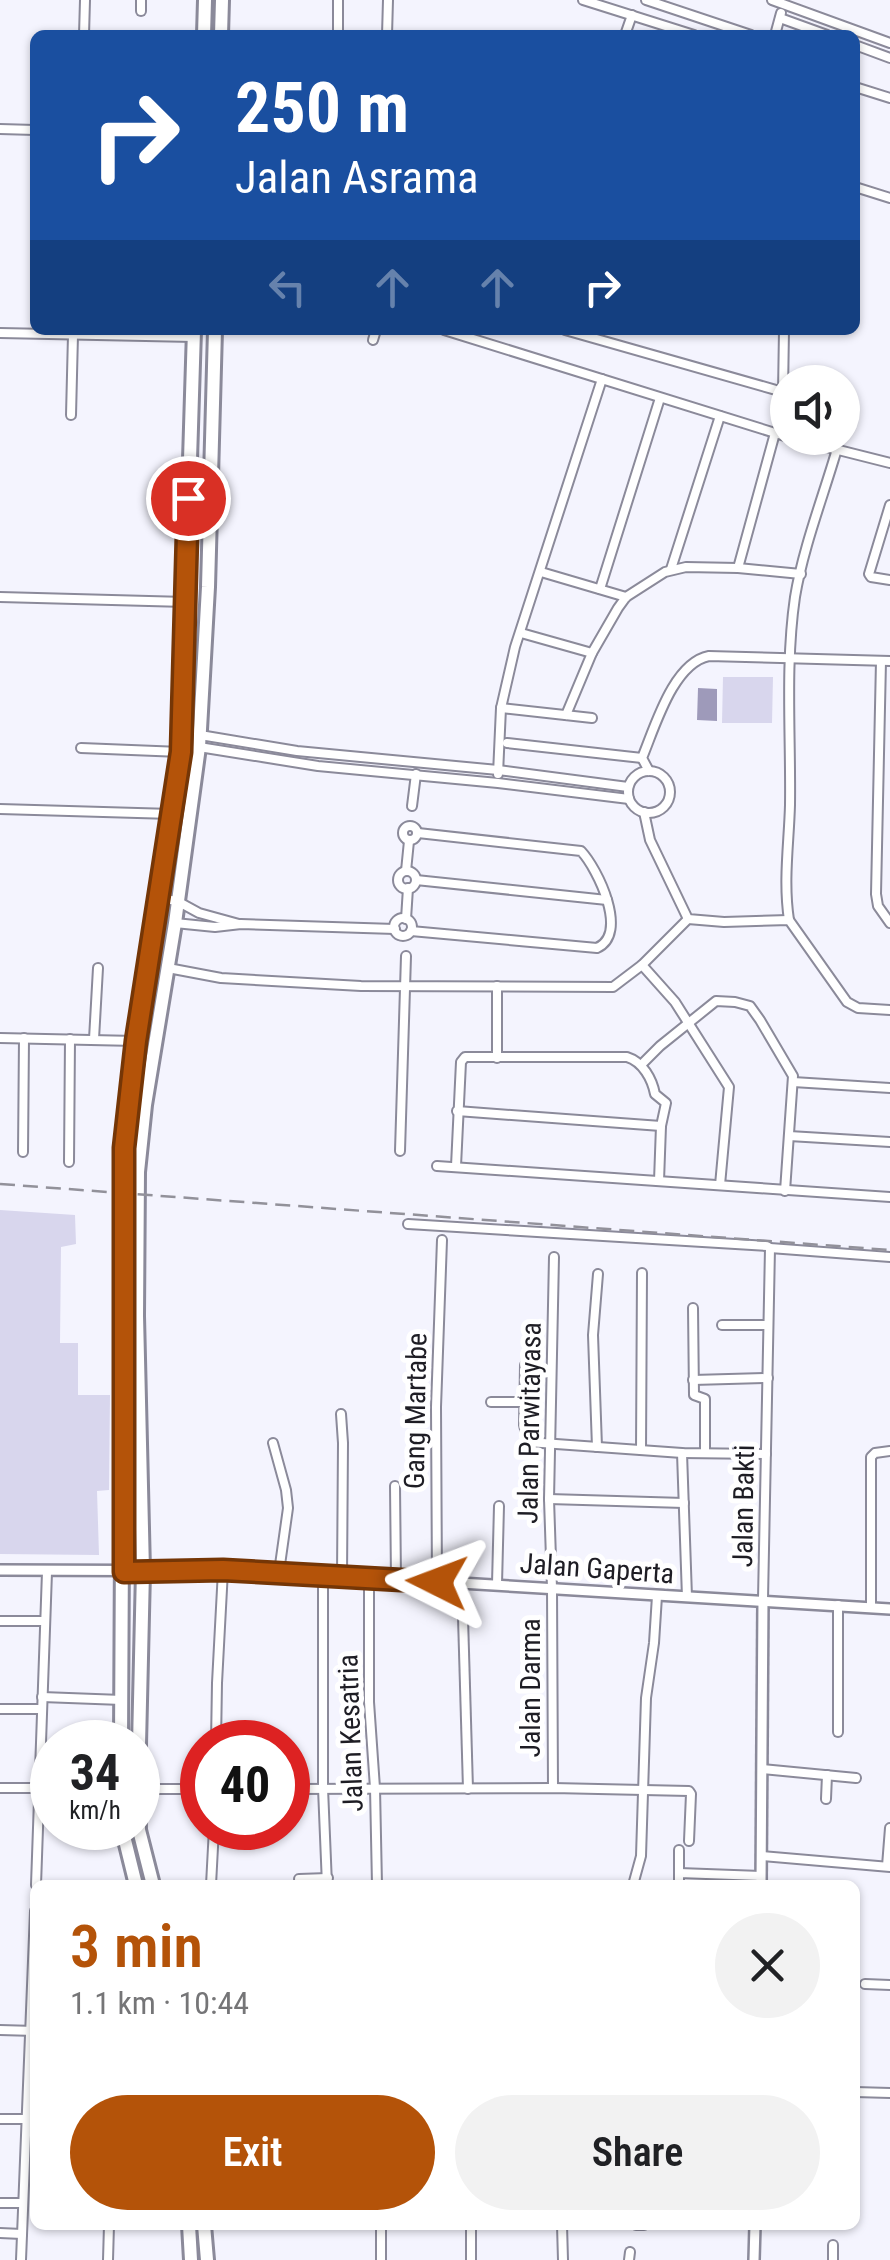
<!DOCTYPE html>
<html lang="en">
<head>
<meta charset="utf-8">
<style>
	body { margin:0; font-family:"Roboto Condensed",sans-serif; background:#f2f2f2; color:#202124; height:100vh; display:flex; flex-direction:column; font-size:38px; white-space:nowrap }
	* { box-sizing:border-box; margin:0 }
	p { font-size:32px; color:#757577 }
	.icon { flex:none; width:55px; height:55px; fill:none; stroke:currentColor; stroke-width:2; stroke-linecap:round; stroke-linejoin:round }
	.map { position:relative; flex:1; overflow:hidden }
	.drawer { position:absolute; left:30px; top:1880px; width:830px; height:350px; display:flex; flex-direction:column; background:#fff; border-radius:15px; box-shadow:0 2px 8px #0004 }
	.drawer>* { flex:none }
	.top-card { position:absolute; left:30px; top:30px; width:830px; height:305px; border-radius:15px; box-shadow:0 2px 8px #0004; background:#1a4fa0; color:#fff; overflow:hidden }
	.fabs { position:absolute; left:770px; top:365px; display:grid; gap:20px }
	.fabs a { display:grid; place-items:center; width:90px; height:90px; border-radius:50%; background:#fff; box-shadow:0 2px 8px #0004; font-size:50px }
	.speed { position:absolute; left:30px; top:1720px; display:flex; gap:20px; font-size:50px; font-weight:700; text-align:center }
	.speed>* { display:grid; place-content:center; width:130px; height:130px; border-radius:50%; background:#fff; box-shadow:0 2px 8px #0004; line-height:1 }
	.speed small { font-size:25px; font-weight:400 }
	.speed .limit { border:15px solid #d22; background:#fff; color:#111 }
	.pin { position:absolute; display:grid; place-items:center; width:85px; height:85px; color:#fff; margin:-42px; border:5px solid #fff; border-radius:50%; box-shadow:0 2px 10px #0007 }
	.me { position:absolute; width:110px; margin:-55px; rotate:273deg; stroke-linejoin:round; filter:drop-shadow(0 0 8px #0008) }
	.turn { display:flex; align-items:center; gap:35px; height:210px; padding:0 40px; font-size:45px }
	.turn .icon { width:130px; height:130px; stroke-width:2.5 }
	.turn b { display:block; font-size:70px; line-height:85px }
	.lanes { display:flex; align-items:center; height:95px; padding:0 40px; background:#0003; justify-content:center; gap:50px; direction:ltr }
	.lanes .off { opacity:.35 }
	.round { display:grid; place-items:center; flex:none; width:105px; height:105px; border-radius:52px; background:#f2f2f2 }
	.summary { display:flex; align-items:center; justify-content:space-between; height:170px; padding:0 40px }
	h1 { font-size:60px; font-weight:600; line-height:75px; color:#b45309 }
	.action { display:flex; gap:20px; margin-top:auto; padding:20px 40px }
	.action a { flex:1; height:115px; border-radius:60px; background:#b45309; color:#fff; font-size:40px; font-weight:600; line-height:115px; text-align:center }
	.action a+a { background:#f2f2f2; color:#202124 }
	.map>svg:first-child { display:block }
</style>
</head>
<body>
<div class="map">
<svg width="890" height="2260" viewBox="0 0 890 2260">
	<rect width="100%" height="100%" fill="#f4f4fe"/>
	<g fill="#d8d6ed">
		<path d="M723,677H773L772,723H722Z"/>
		<path d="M0,1210L75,1215L76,1244L61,1247L60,1343H78V1395H110L109,1490L97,1491L99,1555L0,1554Z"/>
	</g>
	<path fill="#9e9aba" d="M698,688L717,689V721L697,720Z"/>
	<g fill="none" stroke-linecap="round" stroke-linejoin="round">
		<g stroke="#8b8a9a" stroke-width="12">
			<g id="minor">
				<path d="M141,0V11"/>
				<path d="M338,0V35"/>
				<path d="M583,0L694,35"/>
				<path d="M646,0L751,35"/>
				<path d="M772,0L890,43"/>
				<path d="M780,18L827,35"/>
				<path d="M84,35L85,0"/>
				<path d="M387,35L388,0"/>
				<path d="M625,35L632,15"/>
				<path d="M775,35L781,13"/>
				<path d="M855,45L890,58"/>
				<path d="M855,87L890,98"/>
				<path d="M0,129L35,130"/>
				<path d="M855,187L890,198"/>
				<path d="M444,330L788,437"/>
				<path d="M565,330L783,392L784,330"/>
				<path d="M0,333L194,337"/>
				<path d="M373,340L376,330"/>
				<path d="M71,415L73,335"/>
				<path d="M791,438L890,463"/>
				<path d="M890,505L869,574L871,577L890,580"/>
				<path d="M738,568L775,433"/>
				<path d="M671,569L720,416"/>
				<path d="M541,572L626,597"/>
				<path d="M600,589L660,398"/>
				<path d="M0,597L186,602"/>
				<path d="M521,633L592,653"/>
				<path d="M881,661L876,894L878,906L890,923"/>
				<path d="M501,708L592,718"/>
				<path d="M566,715L592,653L618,608L626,597L665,572L686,567L738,568L801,574"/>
				<path d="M200,735L297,751L498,770L628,787"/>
				<path d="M507,743L642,758"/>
				<path d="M199,747L318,766L498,783L629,799"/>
				<path d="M81,748L181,752"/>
				<path d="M649,771L642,758C655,727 673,663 709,656L890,661"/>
				<circle cx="649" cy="792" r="21"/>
				<path d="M498,774L501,708L515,647L602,379"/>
				<path d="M412,806L416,774"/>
				<path d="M0,809L172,814"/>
				<path d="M644,812L650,840L688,919L724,922L789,920L847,1002L858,1008L890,1010"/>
				<circle cx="410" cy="833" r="7"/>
				<path d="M406,871L409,841"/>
				<circle cx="407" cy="880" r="9"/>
				<path d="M416,880L607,900"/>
				<path d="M159,898L177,901L199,913L239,924"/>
				<circle cx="403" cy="927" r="9"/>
				<path d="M406,919L408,888"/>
				<path d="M789,920C783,881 789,843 790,805C791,736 785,665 795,597C803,548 823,497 837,449"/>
				<path d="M175,923L215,927L241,924L395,929"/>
				<path d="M411,931L597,948C629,934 598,869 581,851L418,833"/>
				<path d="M642,965L675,1002L729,1087L720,1185"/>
				<path d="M168,968L221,978L361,986L613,987L642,965L688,919"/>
				<path d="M497,986V1058"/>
				<path d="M0,1038L136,1041"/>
				<path d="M94,1039L98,968"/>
				<path d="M641,1065L660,1046L716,1001L735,1002L750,1006L760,1020L793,1076L785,1191"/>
				<path d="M793,1082L890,1088"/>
				<path d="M457,1111L661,1126"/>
				<path d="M789,1136L890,1142"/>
				<path d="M400,1151L406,956"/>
				<path d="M23,1152L24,1038"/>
				<path d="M69,1162L70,1039"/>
				<path d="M437,1166L890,1197"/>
				<path d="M456,1166L461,1062L465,1057H627C643,1062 652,1079 655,1094L666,1103L661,1126L659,1181"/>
				<path d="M408,1224L767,1246L770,1248L890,1257"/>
				<path d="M693,1308L694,1395L705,1399V1453"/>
				<path d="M722,1325H767"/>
				<path d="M525,1365L524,1425L528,1442L682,1453L766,1454"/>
				<path d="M693,1380L768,1378"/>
				<path d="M491,1402H524"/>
				<path d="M341,1414L343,1443L342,1577"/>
				<path d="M273,1443L286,1490L288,1508L279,1572"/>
				<path d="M597,1447L593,1335L598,1274"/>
				<path d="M641,1450L642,1273"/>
				<path d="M682,1453L687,1597"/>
				<path d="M395,1486L396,1579"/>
				<path d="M549,1499L684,1503"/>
				<path d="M323,1575V1788L327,1885"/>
				<path d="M369,1578V1702L375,1788L377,1885"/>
				<path d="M437,1582L436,1407L442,1240"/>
				<path d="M462,1583L468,1789"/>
				<path d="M497,1584L499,1506"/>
				<path d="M763,1599L770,1248"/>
				<path d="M838,1605V1732"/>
				<path d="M871,1607V1457L875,1453L890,1451"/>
				<path d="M0,1621H44"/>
				<path d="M42,1697L122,1700"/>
				<path d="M0,1709H41"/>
				<path d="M216,1742L217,1683L223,1570"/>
				<path d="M762,1769L856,1778"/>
				<path d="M0,1788H52"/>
				<path d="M553,1788L552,1588L549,1499L554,1257"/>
				<path d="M138,1789H202"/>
				<path d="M288,1789L553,1788L689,1791L691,1794L689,1841"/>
				<path d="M826,1799L827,1775"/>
				<path d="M679,1850V1873"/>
				<path d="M761,1856L890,1867"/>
				<path d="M887,1866L890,1828"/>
				<path d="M299,1879L328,1878"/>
				<path d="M36,1885L47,1572"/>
				<path d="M211,1885L214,1828"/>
				<path d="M633,1885L641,1856L646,1698L654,1643L657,1596"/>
				<path d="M679,1885V1873L761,1876"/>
				<path d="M865,1984L890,1985"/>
				<path d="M0,2030L35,2031"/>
				<path d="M855,2092L890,2093"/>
				<path d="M0,2119H35"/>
				<path d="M0,2203H23"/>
				<path d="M381,2225V2260"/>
				<path d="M471,2225V2260"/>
				<path d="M562,2225L563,2260"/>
				<path d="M636,2225H644"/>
				<path d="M0,2233L22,2234"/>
				<path d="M833,2245V2260"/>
				<path d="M21,2260L35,1911"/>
				<path d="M108,2260L109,2225"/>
				<path d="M629,2260L630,2252"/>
			</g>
		</g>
		<g stroke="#8b8a9a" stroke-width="14">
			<g id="tertiary">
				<path d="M0,1570L260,1571L890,1609"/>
				<path d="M761,1885L763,1599"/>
				<path d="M754,2260L755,2225"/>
			</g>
		</g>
		<g stroke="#8b8a9a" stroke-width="18">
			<g id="trunk">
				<path d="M204,35L205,0"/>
				<path d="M221,35L222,0"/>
				<path d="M121,1742L124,1149L136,1041L181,752L194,330"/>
				<path d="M138,1788L143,1571L137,1316L138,1172L145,1105L175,923L199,747L208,587L215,330"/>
				<path d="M138,1790L139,1830L153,1885"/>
				<path d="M122,1828L136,1885"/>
				<path d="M189,2225L191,2260"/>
				<path d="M204,2225L207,2260"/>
			</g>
		</g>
		<use href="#minor" stroke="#fff" stroke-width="8"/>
		<use href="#tertiary" stroke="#fff" stroke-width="9"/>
		<use href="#trunk" stroke="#fff" stroke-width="12"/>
		<path stroke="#92919a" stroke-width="2.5" stroke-dasharray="15 8" stroke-linecap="butt" d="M0,1184L890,1250"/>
	</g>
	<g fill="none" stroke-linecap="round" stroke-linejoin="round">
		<g stroke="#753606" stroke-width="25">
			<path id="route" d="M188,498L181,752L136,1041L124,1148V1572L223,1570L437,1582"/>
		</g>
		<use href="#route" stroke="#b45309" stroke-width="18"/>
	</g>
	<g text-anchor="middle" stroke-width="10" stroke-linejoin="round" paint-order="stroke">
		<g font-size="28" fill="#1e1d24" stroke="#fff">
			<text transform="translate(415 1411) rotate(-89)" y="10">Gang Martabe</text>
			<text transform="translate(529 1423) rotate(-89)" y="10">Jalan Parwitayasa</text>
			<text transform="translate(743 1506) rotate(-89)" y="10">Jalan Bakti</text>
			<text transform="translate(597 1568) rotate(4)" y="10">Jalan Gaperta</text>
			<text transform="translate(530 1688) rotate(-90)" y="10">Jalan Darma</text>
			<text transform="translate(350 1733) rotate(-92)" y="10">Jalan Kesatria</text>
		</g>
	</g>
</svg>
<div class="fabs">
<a><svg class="icon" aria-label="sound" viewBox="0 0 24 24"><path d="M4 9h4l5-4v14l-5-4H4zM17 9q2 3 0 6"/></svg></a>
</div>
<div class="speed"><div>34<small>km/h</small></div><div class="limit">40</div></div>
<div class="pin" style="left:188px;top:498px;background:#d93025"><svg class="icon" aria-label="arrive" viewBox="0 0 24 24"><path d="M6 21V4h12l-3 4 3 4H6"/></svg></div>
<svg class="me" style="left:437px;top:1582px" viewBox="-20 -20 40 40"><path d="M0-17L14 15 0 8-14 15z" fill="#b45309" stroke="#fff" stroke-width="4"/></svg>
<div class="top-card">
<div class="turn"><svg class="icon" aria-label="right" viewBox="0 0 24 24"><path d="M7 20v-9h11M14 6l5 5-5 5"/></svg><div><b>250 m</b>Jalan Asrama</div></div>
<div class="lanes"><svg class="icon off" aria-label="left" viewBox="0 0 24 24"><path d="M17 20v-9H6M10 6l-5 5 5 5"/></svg><svg class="icon off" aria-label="ahead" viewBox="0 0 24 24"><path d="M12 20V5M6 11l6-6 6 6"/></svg><svg class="icon off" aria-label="ahead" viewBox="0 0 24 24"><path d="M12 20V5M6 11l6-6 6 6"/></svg><svg class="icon" aria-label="right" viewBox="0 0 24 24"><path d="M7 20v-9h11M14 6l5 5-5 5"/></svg></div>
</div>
<section class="drawer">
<div class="summary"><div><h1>3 min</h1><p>1.1 km · 10:44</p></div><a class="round"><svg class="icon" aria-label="close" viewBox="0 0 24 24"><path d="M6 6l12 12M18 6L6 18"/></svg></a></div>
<div class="action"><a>Exit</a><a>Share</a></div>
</section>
</div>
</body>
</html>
